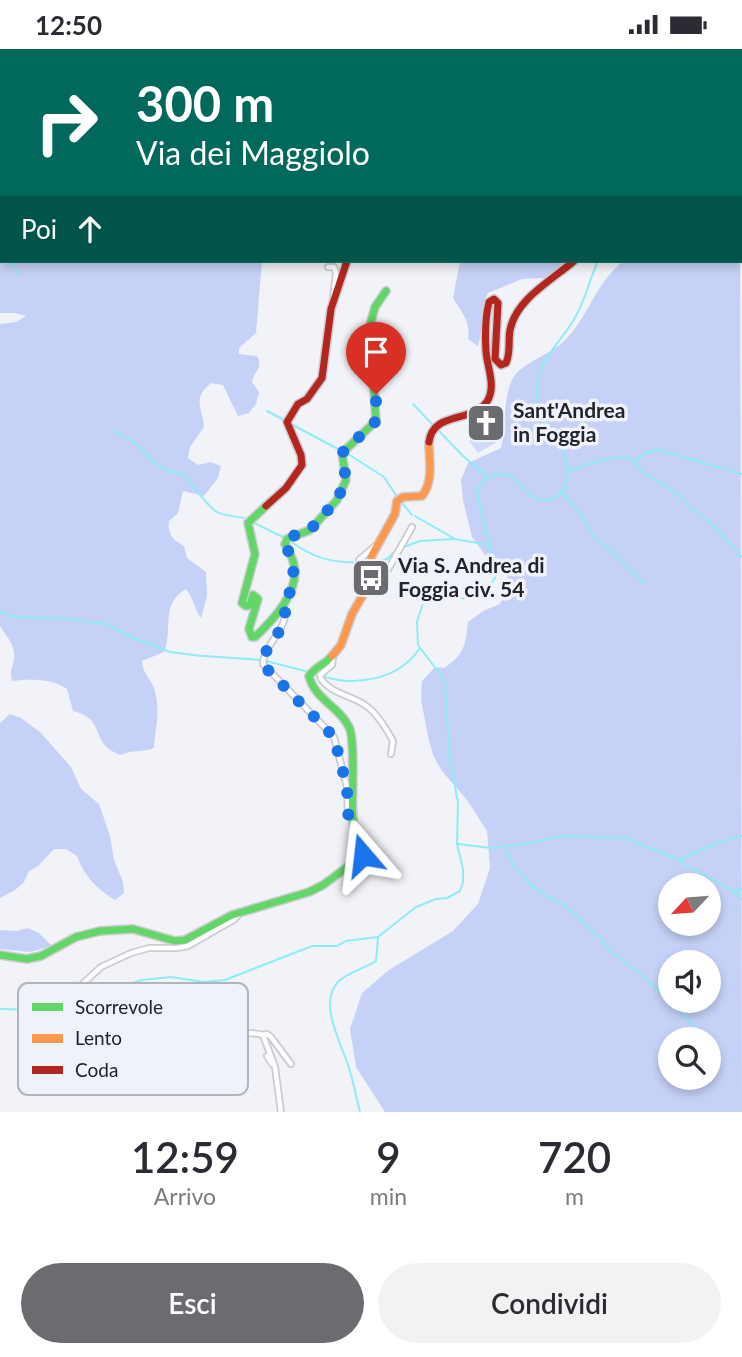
<!DOCTYPE html>
<html lang="it">
<head>
<meta charset="utf-8">
<style>
	body { margin:0; font-family:Lato,sans-serif; background:#f2f2f3; color:#2b2b33; height:100vh; display:flex; flex-direction:column; font-size:26px; white-space:nowrap }
	* { box-sizing:border-box; margin:0 }
	p { font-size:23px; color:#7c7c81 }
	.icon { flex:none; width:38px; height:38px; fill:none; stroke:currentColor; stroke-width:2; stroke-linecap:round; stroke-linejoin:round }
	.map { position:relative; height:1063px; overflow:hidden }
	.panel { display:flex; flex-direction:column; background:#fff; flex:1 }
	.panel>* { flex:none }
	.hud { position:absolute; left:0px; top:0px; width:742px; height:214px; box-shadow:0 4px 10px #0003; background:#00695c; color:#fff; overflow:hidden }
	.needle { width:46px; rotate:244deg }
	.buttons { position:absolute; left:658px; top:824px; display:grid; gap:14px }
	.buttons a { display:grid; place-items:center; width:63px; height:63px; border-radius:50%; background:#fff; box-shadow:0 4px 10px #0003; font-size:35px }
	.pin { position:absolute; display:grid; place-items:center; width:60px; height:60px; color:#fff; margin:-72px -30px; border-radius:50% 50% 50% 0; rotate:-45deg; box-shadow:0 0 7px #0007 }
	.pin .icon { rotate:45deg }
	.me { position:absolute; width:77px; margin:-38px; rotate:343deg; stroke-linejoin:round; filter:drop-shadow(0 0 5px #0008) }
	.turn { display:flex; align-items:center; gap:24px; height:147px; padding:0 21px; font-size:32px }
	.turn .icon { width:91px; height:91px; stroke-width:2.5 }
	.turn b { display:block; font-size:49px; line-height:60px }
	.then { display:flex; align-items:center; height:66px; padding:0 21px; background:#0003; gap:14px; font-size:26px }
	.eta { display:flex; justify-content:space-evenly; align-items:center; height:119px; text-align:center }
	.eta b { font-size:42px; font-weight:600; line-height:49px }
	.cta { display:flex; gap:14px; margin-top:auto; padding:14px 21px }
	.cta a { flex:1; height:80px; border-radius:42px; background:#6b6c70; color:#fff; font-size:28px; font-weight:600; line-height:80px; text-align:center }
	.cta a+a { background:#f2f2f3; color:#2b2b33 }
	.status { display:flex; justify-content:space-between; align-items:center; height:49px; padding:0 35px; background:#fff; direction:ltr }
	.status svg { height:19px; fill:currentColor }
	.map>svg:first-child { display:block }
</style>
</head>
<body>
<div class="status"><b>12:50</b><svg viewBox="0 0 49 12"><path d="M0 12V9h3v3zM5 12V6h3v6zM10 12V3h3v9zM15 12V0h3v12zM26 1h20v11H26zM47 4h2v5h-2z"/></svg></div>
<div class="map">
<svg width="742" height="1063" viewBox="0 0 742 1063">
	<rect width="100%" height="100%" fill="#f2f3f8"/>
	<path fill="#d0dafa" d="M494,377L500,391L478,404L469,392Z"/>
	<g fill="#c5d1f6" fill-rule="evenodd">
		<path d="M0,0L583,2H2V212H262L256,284L239,299V305L257,307C264,318 254,322 252,333L259,343L256,355L249,364L238,367L223,336L211,334C192,350 202,357 204,378L190,398L188,409L198,416L210,413L221,417L218,429L204,447L183,442L178,464L169,472C167,485 173,491 184,497L187,509L206,523L207,547L201,569C194,559 194,550 186,540C159,556 174,580 164,603L142,612C142,625 153,631 155,643C161,667 155,676 154,699C142,704 132,700 121,706C87,694 109,671 73,662L67,640C51,629 31,630 12,632C9,618 13,620 14,609C16,597 6,587 0,577V275L16,273L26,267L14,264H0Z"/>
		<path d="M740,158L742,1063H385L356,1018L350,980L362,944L389,921L453,882L478,855L490,819L487,782L467,751L442,722L433,706L428,687L421,651L422,632L435,618L444,619C465,605 465,597 468,573L483,562L500,555L508,539L507,520L485,506L472,488L463,451L461,431L468,414L501,399C507,377 502,353 512,331C518,316 552,304 563,293C588,270 596,232 624,212H740ZM670,836H709V875H670ZM670,914H709V952H670ZM709,990V1029H670V990Z"/>
		<path d="M460,212H566L545,229L522,230L488,244C477,266 485,275 478,297L468,290C471,272 462,264 453,249Z"/>
		<path d="M10,665L21,669L40,683L71,718L81,740L99,755L110,787L114,811L123,833L124,844L115,851C97,840 84,827 77,807L66,800H54L38,817L29,822L24,833L15,841L0,849V674Z"/>
		<path d="M28,879L39,884L52,897L30,903L0,900V881L16,882Z"/>
	</g>
	<g fill="none" stroke-linecap="round" stroke-linejoin="round">
		<g stroke="#8febf4" stroke-width="2">
			<path d="M46,0L49,2"/>
			<path d="M704,0V2"/>
			<path d="M740,183L742,184"/>
			<path d="M0,201L2,202"/>
			<path d="M12,212L18,226"/>
			<path d="M413,355L434,377"/>
			<path d="M267,362L284,371"/>
			<path d="M289,374L340,401"/>
			<path d="M438,381L463,407L487,428"/>
			<path d="M114,382L135,394L155,414L168,422L184,425C189,432 210,460 217,463C224,467 236,467 244,469"/>
			<path d="M345,403L384,428L398,449"/>
			<path d="M635,412L647,403L658,401L742,425"/>
			<path d="M568,422L602,411L618,408L631,410L644,424L681,447L689,458L712,475L742,508"/>
			<path d="M561,442L580,464L596,491L612,502L644,534"/>
			<path d="M401,453L412,466"/>
			<path d="M415,467L455,490L488,496"/>
			<path d="M254,474L285,489"/>
			<path d="M290,492C316,511 336,515 368,513"/>
			<path d="M401,499L420,492L454,490"/>
			<path d="M374,514L387,510L395,502"/>
			<path d="M0,563L16,568L70,570L106,575L134,589L170,603L202,607"/>
			<path d="M204,607L262,611"/>
			<path d="M266,612L309,623"/>
			<path d="M322,627C355,638 399,631 420,599"/>
			<path d="M458,795L491,799L526,795L561,787L626,789L676,810L733,842L742,851"/>
			<path d="M505,798L513,816L531,836L545,846L563,855L600,889L609,901L646,929L695,978"/>
			<path d="M679,811L720,793L742,787"/>
			<path d="M734,842L742,840"/>
			<path d="M0,960L41,961"/>
			<path d="M46,962C72,967 93,946 115,950L129,935L142,931L171,928L204,933L225,931L312,897H337L346,892L378,888L416,858L436,850L447,849L460,842L463,833V820L457,795L458,754L449,705L446,647L443,629L418,596L417,573L423,554L430,550L474,549L487,541L495,529L492,506L477,444C480,435 482,432 490,428C512,417 520,438 534,448C546,456 560,449 565,437C580,400 535,376 536,342C537,313 559,295 573,272C585,254 589,231 598,212"/>
			<path d="M360,1063C356,1047 353,1031 348,1016C341,994 318,954 338,933C348,923 364,920 376,912L378,889"/>
		</g>
		<g stroke="#cbcccf" stroke-width="8">
			<g id="street">
				<path d="M328,218H334L336,224L333,250"/>
				<path d="M359,511L375,497"/>
				<path d="M372,520L382,525L386,524L412,478"/>
				<path d="M283,556C293,577 263,595 263,615L334,688L347,738L348,765L353,773"/>
				<path d="M333,607L332,616L320,626L321,630C332,645 350,646 365,656C376,663 387,681 393,692L391,705"/>
				<path d="M238,866L235,870L188,897L177,899H149L131,904L101,918L76,941L46,958L41,964C42,974 46,977 56,981L128,977C151,980 166,998 191,997C214,996 241,979 263,986L275,1018L281,1063"/>
				<path d="M263,986L267,985L271,988L291,1015"/>
				<path d="M267,1007L272,1015"/>
			</g>
		</g>
		<g stroke="#cbcccf" stroke-width="10">
			<g id="fast">
				<path d="M712,0V2"/>
				<path d="M266,457L248,474L255,505L242,554L246,557L250,556L253,546L258,550L249,580L252,588H255C273,571 300,543 294,516C293,509 288,501 285,495L287,490L310,481L337,451L346,431L342,404L376,372L370,276L375,258L386,242"/>
				<path d="M0,906L27,910L41,907L76,888L100,882L133,880L175,892L185,891L232,866L309,843L323,836L361,808C363,795 354,783 353,771C351,752 356,691 349,678C339,657 315,651 309,627C314,619 325,615 332,607"/>
			</g>
		</g>
		<g stroke="#cbcccf" stroke-width="10">
			<path id="slow" d="M332,607L341,596L352,565L371,532L373,523L371,508L395,465L397,452L403,448L422,447C434,431 429,412 429,393"/>
		</g>
		<g stroke="#cbcccf" stroke-width="10">
			<g id="jam">
				<path d="M429,393C433,361 474,375 488,351C496,336 487,318 486,302C485,286 485,269 489,253L494,250L498,254L495,310L501,316L506,314C511,303 508,292 510,281C516,250 552,231 574,212"/>
				<path d="M266,457L286,439L302,416L301,406L287,373L298,355L307,350L322,329L331,260L347,212"/>
			</g>
		</g>
		<use href="#street" stroke="#fdfdfe" stroke-width="4.5"/>
		<use href="#fast" stroke="#63d668" stroke-width="7"/>
		<use href="#slow" stroke="#ff974d" stroke-width="7"/>
		<use href="#jam" stroke="#b3261e" stroke-width="7"/>
	</g>
	<g fill="none" stroke-linecap="round" stroke-linejoin="round">
		<path stroke="#1a73e8" stroke-width="12" stroke-dasharray="0 21.6" d="M363,806L353,774L348,765L347,738L334,688L267,620L263,609C269,593 292,574 283,556C297,535 296,517 285,495L287,489L310,481L337,451L346,431L342,404L376,372V345"/>
	</g>
	<defs>
		<g id="church-square" transform="scale(2.0125)"><rect x="-9" y="-9" width="18" height="18" rx="4" fill="#6b6c70" stroke="#eff2fb"/><path d="M-1.2-6h2.4v3.5h3.3v2.4h-3.3V6h-2.4V-.1h-3.3v-2.4h3.3Z" fill="#fff"/></g>
		<g id="bus-square" transform="scale(2.0125)"><rect x="-9" y="-9" width="18" height="18" rx="4" fill="#6b6c70" stroke="#eff2fb"/><path d="M-5-6H5V4H4V6H2V4H-2V6H-4V4H-5ZM-3.5-4V0h7V-4ZM-3.5 1.2v1.5H-2V1.2ZM2 1.2v1.5H3.5V1.2Z" fill="#fff"/></g>
	</defs>
	<g fill-rule="evenodd">
		<use href="#church-square" x="486" y="374"/>
		<use href="#bus-square" x="371" y="529"/>
	</g>
	<g text-anchor="middle" stroke-width="7" stroke-linejoin="round" paint-order="stroke">
		<g font-size="21" font-weight="bold" fill="#232427" stroke="#eff2fb" text-anchor="start">
			<text x="513" y="369">Sant'Andrea<tspan x="513" dy="24">in Foggia</tspan></text>
			<text x="398" y="524">Via S. Andrea di<tspan x="398" dy="24">Foggia civ. 54</tspan></text>
		</g>
	</g>
	<rect x="18" y="934" width="230" height="112" rx="10" fill="#eff2fb" stroke="#b2b4bb" stroke-width="2"/>
	<rect x="32" y="954" width="31" height="8" fill="#63d668"/>
	<rect x="32" y="985" width="31" height="9" fill="#ff974d"/>
	<rect x="32" y="1017" width="31" height="8" fill="#b3261e"/>
	<g font-size="19" fill="#232427">
		<text x="75" y="965">Scorrevole</text>
		<text x="75" y="996">Lento</text>
		<text x="75" y="1028">Coda</text>
	</g>
</svg>
<div class="buttons">
<a><svg class="needle" viewBox="-14 -14 28 28"><path d="M0-13l5 13h-10z" fill="#e53935"/><path d="M0 13l5-13h-10z" fill="#7c7c81"/></svg></a>
<a><svg class="icon" aria-label="sound" viewBox="0 0 24 24"><path d="M4 9h4l5-4v14l-5-4H4zM17 9q2 3 0 6"/></svg></a>
<a><svg class="icon" aria-label="search" viewBox="0 0 24 24"><circle cx="10" cy="10" r="6"/><path d="M15 15l6 6"/></svg></a>
</div>
<div class="pin" style="left:376px;top:345px;background:#d93025"><svg class="icon" aria-label="arrive" viewBox="0 0 24 24"><path d="M6 21V4h12l-3 4 3 4H6"/></svg></div>
<svg class="me" style="left:363px;top:806px" viewBox="-20 -20 40 40"><path d="M0-17L14 15 0 8-14 15z" fill="#1a73e8" stroke="#fff" stroke-width="4"/></svg>
<div class="hud">
<div class="turn"><svg class="icon" aria-label="right" viewBox="0 0 24 24"><path d="M7 20v-9h11M14 6l5 5-5 5"/></svg><div><b>300 m</b>Via dei Maggiolo</div></div>
<div class="then">Poi<svg class="icon" aria-label="ahead" viewBox="0 0 24 24"><path d="M12 20V5M6 11l6-6 6 6"/></svg></div>
</div>
</div>
<section class="panel">
<div class="eta">
<div><b>12:59</b><p>Arrivo</p></div>
<div><b>9</b><p>min</p></div>
<div><b>720</b><p>m</p></div>
</div>
<div class="cta"><a>Esci</a><a>Condividi</a></div>
</section>
</body>
</html>
